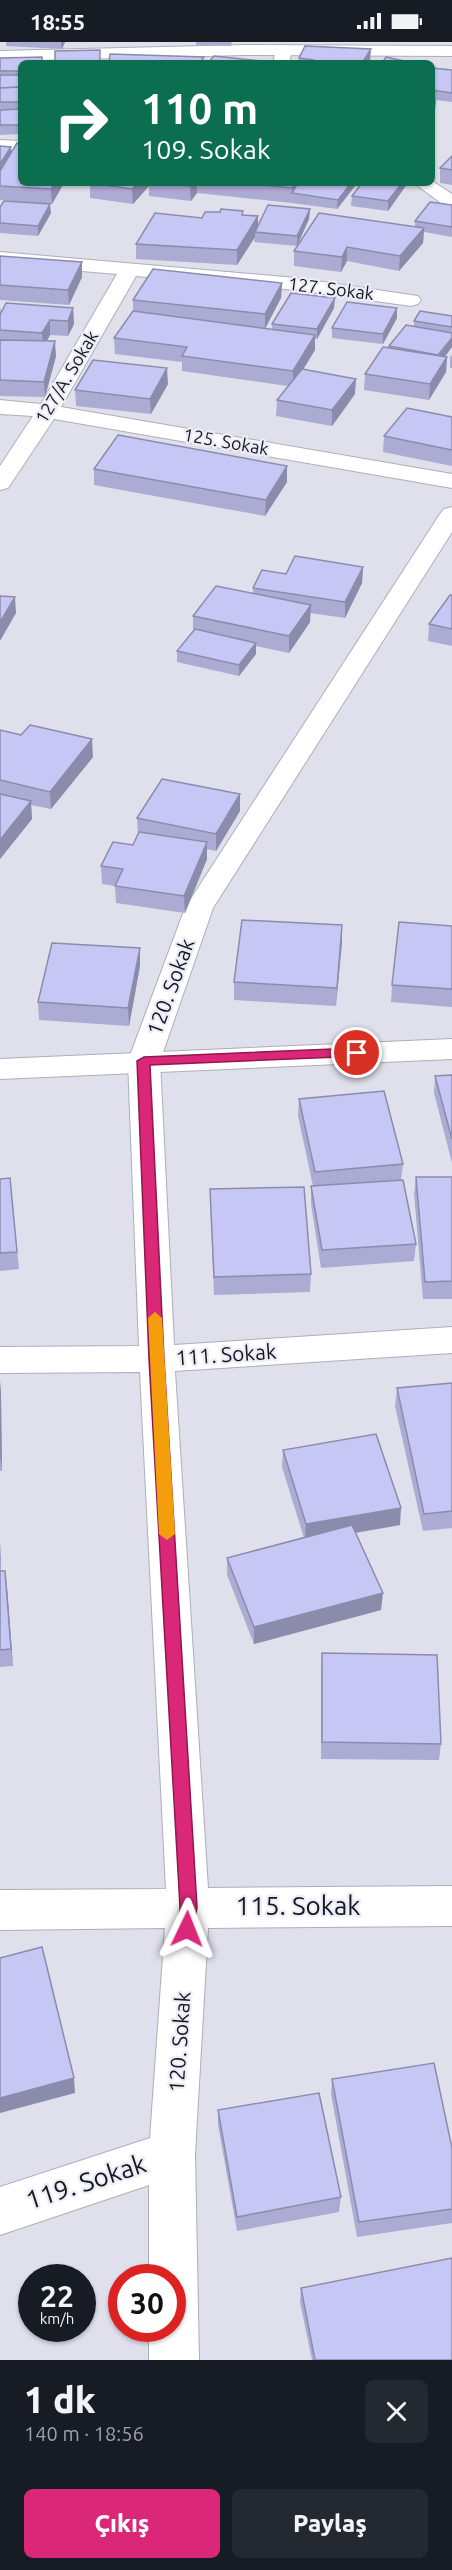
<!DOCTYPE html>
<html lang="tr">
<head>
<meta charset="utf-8">
<style>
	body { margin:0; font-family:Ubuntu,sans-serif; background:#242831; color:#f1f3f6; height:100vh; display:flex; flex-direction:column; font-size:22px; white-space:nowrap }
	* { box-sizing:border-box; margin:0 }
	p { font-size:20px; color:#9ea1a6 }
	.icon { flex:none; width:33px; height:33px; fill:none; stroke:currentColor; stroke-width:2; stroke-linecap:round; stroke-linejoin:round }
	.map { position:relative; height:2318px; overflow:hidden }
	.panel { display:flex; flex-direction:column; background:#171b24; flex:1 }
	.panel>* { flex:none }
	.top-card { position:absolute; left:18px; top:18px; width:417px; height:126px; border-radius:9px; box-shadow:0 2px 4px #0004; background:#0b6e4f; color:#fff; overflow:hidden }
	.speed { position:absolute; left:18px; top:2222px; display:flex; gap:12px; font-size:30px; font-weight:700; text-align:center }
	.speed>* { display:grid; place-content:center; width:78px; height:78px; border-radius:50%; background:#171b24; box-shadow:0 2px 4px #0004; line-height:1 }
	.speed small { font-size:15px; font-weight:400 }
	.speed .limit { border:9px solid #d22; background:#fff; color:#111 }
	.pin { position:absolute; display:grid; place-items:center; width:51px; height:51px; color:#fff; margin:-26px; border:3px solid #fff; border-radius:50%; box-shadow:0 2px 6px #0007 }
	.me { position:absolute; width:66px; margin:-33px; rotate:2deg; stroke-linejoin:round; filter:drop-shadow(0 0 4px #0008) }
	.turn { display:flex; align-items:center; gap:21px; height:126px; padding:0 24px; font-size:27px }
	.turn .icon { width:78px; height:78px; stroke-width:2.5 }
	.turn b { display:block; font-size:42px; line-height:51px }
	.round { display:grid; place-items:center; flex:none; width:63px; height:63px; border-radius:9px; background:#242831 }
	.summary { display:flex; align-items:center; justify-content:space-between; height:102px; padding:0 24px }
	h1 { font-size:36px; font-weight:800; line-height:45px }
	.primary-button { display:flex; gap:12px; margin-top:auto; padding:12px 24px }
	.primary-button a { flex:1; height:69px; border-radius:9px; background:#db2777; color:#fff; font-size:24px; font-weight:800; line-height:69px; text-align:center }
	.primary-button a+a { background:#242831; color:#f1f3f6 }
	.status { display:flex; justify-content:space-between; align-items:center; height:42px; padding:0 30px; background:#171b24; direction:ltr }
	.status svg { height:16px; fill:currentColor }
	.map>svg:first-child { display:block }
</style>
</head>
<body>
<div class="status"><b>18:55</b><svg viewBox="0 0 49 12"><path d="M0 12V9h3v3zM5 12V6h3v6zM10 12V3h3v9zM15 12V0h3v12zM26 1h20v11H26zM47 4h2v5h-2z"/></svg></div>
<div class="map">
<svg width="452" height="2318" viewBox="0 0 452 2318">
	<rect width="100%" height="100%" fill="#dfe0ec"/>
	<g fill="none" stroke-linecap="round" stroke-linejoin="round">
		<g stroke="#adaeb9" stroke-width="2">
			<g id="street">
				<path d="M284,3L292,8L289,21H273L276,8Z"/>
				<path d="M0,98L21,99V109L0,108Z"/>
				<path d="M432,139L452,152V166L445,164L414,141H432Z"/>
				<path d="M0,210L296,236L418,254L421,258L418,262L411,264L296,248L136,234L61,365L452,432V446L54,377L8,446L0,448V424L33,374L0,372V358L41,362L117,232L0,222Z"/>
				<path d="M452,465V490L213,866L160,1019L174,1303L452,1285V1311L175,1329L208,1846L452,1844V1884L208,1886L195,2112L199,2318H149V2286H172V2235H149V2143L0,2193V2145L150,2096L165,1886L0,1888V1848L166,1847L140,1330L0,1331V1305L139,1304L128,1019L185,866L440,472L444,467Z"/>
			</g>
		</g>
		<g stroke="#adaeb9" stroke-width="2">
			<g id="secondary">
				<path d="M245,3L452,4V14L245,13L0,19V9Z"/>
				<path d="M452,997V1017L0,1037V1017Z"/>
			</g>
		</g>
		<use href="#street" fill="#fff" fill-rule="evenodd"/>
		<use href="#secondary" fill="#fff" fill-rule="evenodd"/>
	</g>
	<g fill="#ababd4">
		<path d="M0,0H65L62,7L6,4V0Z"/>
		<path d="M196,0H232L231,4L196,3Z"/>
		<path d="M0,16L21,21V92L0,93Z"/>
		<path d="M299,16L370,21H299Z"/>
		<path d="M432,26L452,28V60L436,58L435,67L432,70Z"/>
		<path d="M0,104L64,141L52,162L0,158Z"/>
		<path d="M452,114V143L440,141V126Z"/>
		<path d="M90,141H356L355,144L337,167L292,161L197,151L191,159L149,154V144L133,162L90,156Z"/>
		<path d="M407,142L388,169L351,164L352,154Z"/>
		<path d="M452,163V195L424,190L423,201L399,229L347,219L341,230L294,224V209L415,185V179Z"/>
		<path d="M0,165L51,171L38,194L0,191Z"/>
		<path d="M310,167L309,177L297,204L254,200L255,195L237,223L136,217V202L202,176L220,170L243,169V173L258,183Z"/>
		<path d="M0,214L82,220V235L69,263L0,258Z"/>
		<path d="M282,241L281,256L265,286L272,287V282L334,266L317,297H315V308L303,327L355,352L332,384L276,374L277,358L288,344L182,329V320L115,312L114,296L133,269V258Z"/>
		<path d="M0,265L1,270L73,266L74,282L68,294L50,293L47,299L56,314L45,355L0,354Z"/>
		<path d="M452,274V305L445,315H447L446,330L429,358L364,348L365,332L388,306L389,304L414,284V279Z"/>
		<path d="M397,276L383,302L332,296V286Z"/>
		<path d="M452,313V326H450V315Z"/>
		<path d="M168,342L151,372L76,364L75,348Z"/>
		<path d="M452,375V424L383,410L384,394Z"/>
		<path d="M94,427L287,440L265,474L94,443Z"/>
		<path d="M363,525L362,541L345,576L310,571V580L289,611L256,604V612L239,634L177,620V609L193,589V574L253,551V546L286,532Z"/>
		<path d="M452,553V604L428,599L429,582Z"/>
		<path d="M0,688L93,715L51,767L31,763L32,777L0,817Z"/>
		<path d="M240,752V769L216,809L207,807V817L185,871L116,861L115,844L102,842L101,824L133,803L138,792L137,776Z"/>
		<path d="M342,883L336,964L234,958V940Z"/>
		<path d="M452,884V965L391,960L392,943Z"/>
		<path d="M140,906V924L129,984L39,978L38,960Z"/>
		<path d="M452,1033V1121L434,1051L435,1034Z"/>
		<path d="M299,1057L403,1122L401,1138L416,1202L414,1219L321,1226L311,1162V1144H313L298,1074Z"/>
		<path d="M416,1135H452V1257H423L414,1152Z"/>
		<path d="M10,1136L19,1227L0,1229V1137Z"/>
		<path d="M210,1147L311,1232L310,1250L214,1253Z"/>
		<path d="M0,1339L1,1352L2,1429H0Z"/>
		<path d="M452,1341V1486L423,1489L395,1364L397,1346Z"/>
		<path d="M283,1408L400,1483L356,1491L381,1568L254,1602L227,1533V1516L304,1496L282,1425Z"/>
		<path d="M0,1500L1,1529L7,1546L13,1624L0,1625Z"/>
		<path d="M322,1611L441,1702L439,1718L321,1717V1628Z"/>
		<path d="M332,2037L452,2106V2181L357,2195L331,2052Z"/>
		<path d="M218,2068L341,2155L339,2170L237,2189L218,2083Z"/>
		<path d="M301,2246L452,2318H312L300,2260Z"/>
	</g>
	<g fill="#8b8bac">
		<path d="M61,0H65L62,7Z"/>
		<path d="M371,7L370,21H362Z"/>
		<path d="M436,58L435,67L432,70V62Z"/>
		<path d="M11,105L12,114L0,132V122Z"/>
		<path d="M55,141H64L52,162L51,147Z"/>
		<path d="M138,141H149V144L133,162L132,147Z"/>
		<path d="M193,141H197V151L191,159L190,144Z"/>
		<path d="M295,141H303L292,151V146Z"/>
		<path d="M351,141H356L355,144L337,167L338,158Z"/>
		<path d="M402,141H407V142L388,169V159Z"/>
		<path d="M50,162L51,171L38,194V184Z"/>
		<path d="M310,167L309,177L297,204V194Z"/>
		<path d="M258,174V189L255,190V195L237,223V208Z"/>
		<path d="M424,186L423,201L399,229L400,214Z"/>
		<path d="M347,205V219L341,230L342,215Z"/>
		<path d="M82,220V235L69,263L68,248Z"/>
		<path d="M282,241L281,256L265,287V272Z"/>
		<path d="M335,256L334,266L317,297V287Z"/>
		<path d="M73,266L74,282L68,294V279Z"/>
		<path d="M397,266V276L383,302V292Z"/>
		<path d="M50,278V293L43,306L42,291Z"/>
		<path d="M315,293V308L293,344V329Z"/>
		<path d="M452,296V305L438,323V313Z"/>
		<path d="M55,299L56,314L45,355L44,340Z"/>
		<path d="M447,315L446,330L429,358L430,342Z"/>
		<path d="M167,326L168,342L151,372L150,357Z"/>
		<path d="M356,337L355,352L332,384V368Z"/>
		<path d="M287,424V440L265,474L266,458Z"/>
		<path d="M363,525L362,541L345,576V560Z"/>
		<path d="M15,555L16,571L0,599V580Z"/>
		<path d="M311,563L310,580L289,611V594Z"/>
		<path d="M256,601V612L239,634V623Z"/>
		<path d="M92,697L93,715L51,767L50,750Z"/>
		<path d="M240,752V769L216,809V792Z"/>
		<path d="M31,759L32,777L0,817V798Z"/>
		<path d="M207,800V817L185,871L184,854Z"/>
		<path d="M342,883V901L336,964L337,946Z"/>
		<path d="M140,906V924L129,984L128,966Z"/>
		<path d="M0,1339L1,1352L2,1429L0,1414Z"/>
		<path d="M401,1466L400,1483L305,1499L306,1482Z"/>
		<path d="M0,1500L1,1529L0,1517Z"/>
		<path d="M5,1529L7,1546L13,1624L11,1607Z"/>
		<path d="M383,1551L381,1568L254,1602V1585Z"/>
		<path d="M74,2036L75,2051L0,2071V2056Z"/>
	</g>
	<g fill="#c7c7f6" stroke="#8b8bac" stroke-width="1.5">
		<path d="M305,4L371,7L362,21H313L314,18L299,16Z"/>
		<path d="M100,8V21H55V9Z"/>
		<path d="M110,12L204,15L200,21H109Z"/>
		<path d="M214,14L261,19L260,21H208Z"/>
		<path d="M42,15V21H21V29H0V16Z"/>
		<path d="M386,15L413,21H382Z"/>
		<path d="M432,26L452,28V51L432,48Z"/>
		<path d="M0,33H21V45L0,46Z"/>
		<path d="M21,45V60H0V46Z"/>
		<path d="M21,67V83H0V68Z"/>
		<path d="M17,101H21V141H55L51,147L0,144V129Z"/>
		<path d="M0,104L11,105L0,122Z"/>
		<path d="M452,114V128L440,126Z"/>
		<path d="M90,141H138L132,147Z"/>
		<path d="M159,141H193L190,144Z"/>
		<path d="M240,141H295L292,146Z"/>
		<path d="M298,141H351L338,158L292,151Z"/>
		<path d="M362,141H402L388,159L352,154Z"/>
		<path d="M4,159L50,162L38,184L0,181V165Z"/>
		<path d="M430,160L452,163V185L415,179Z"/>
		<path d="M268,163L310,167L297,194L255,190Z"/>
		<path d="M221,167L243,169L242,173L258,174L237,208L136,202L155,171L202,176L205,170H220Z"/>
		<path d="M319,171L424,186L400,214L347,205L342,215L294,209Z"/>
		<path d="M0,214L82,220L68,248L0,243Z"/>
		<path d="M153,227L282,241L265,272L133,258Z"/>
		<path d="M291,251L335,256L317,287L272,282Z"/>
		<path d="M347,260L397,266L383,292L332,286Z"/>
		<path d="M6,261L73,266L68,279L50,278L42,291L0,288V273Z"/>
		<path d="M133,269L315,293L293,329L182,314L187,305L114,296Z"/>
		<path d="M420,269L452,274V285L414,279Z"/>
		<path d="M406,283L452,291V296L438,313L389,304Z"/>
		<path d="M0,298L55,299L44,340L0,338Z"/>
		<path d="M383,305L447,315L430,342L365,332Z"/>
		<path d="M93,318L167,326L150,357L75,348Z"/>
		<path d="M302,327L356,337L332,368L277,358Z"/>
		<path d="M407,366L452,375V408L384,394Z"/>
		<path d="M118,393L287,424L266,458L94,427Z"/>
		<path d="M295,514L363,525L345,560L253,546L262,528L286,532Z"/>
		<path d="M216,544L311,563L289,594L193,574Z"/>
		<path d="M450,553H452V587L429,582Z"/>
		<path d="M0,554L15,555L0,580Z"/>
		<path d="M195,587L256,601L239,623L177,609Z"/>
		<path d="M30,683L92,697L50,750L0,738V688L21,693Z"/>
		<path d="M162,737L240,752L216,792L137,776Z"/>
		<path d="M0,752L31,759L0,798Z"/>
		<path d="M139,790L207,800L184,854L115,844L123,827L101,824L113,800L133,803Z"/>
		<path d="M242,878L342,883L337,946L234,940Z"/>
		<path d="M399,880L452,884V947L392,943Z"/>
		<path d="M52,901L140,906L128,966L38,960Z"/>
		<path d="M452,1033V1097L435,1034Z"/>
		<path d="M384,1049L403,1122L315,1130L299,1057Z"/>
		<path d="M416,1135H452V1239L425,1240Z"/>
		<path d="M10,1136L17,1210L0,1211V1137Z"/>
		<path d="M403,1138L416,1202L322,1208L311,1144Z"/>
		<path d="M304,1145L311,1232L214,1235L210,1147Z"/>
		<path d="M452,1341V1469L424,1472L397,1346Z"/>
		<path d="M376,1392L401,1466L306,1482L283,1408Z"/>
		<path d="M352,1483L383,1551L254,1585L227,1516Z"/>
		<path d="M0,1529H5L11,1607L0,1608Z"/>
		<path d="M322,1611L437,1613L441,1702L322,1700Z"/>
		<path d="M42,1905L74,2036L0,2056V1916Z"/>
		<path d="M434,2021L452,2106V2167L359,2180L332,2037Z"/>
		<path d="M319,2051L341,2155L237,2175L218,2068Z"/>
		<path d="M452,2216V2318H315L301,2246Z"/>
	</g>
	<path fill="#db2777" stroke="#8e194d" stroke-width="1.5" d="M357,1006L362,1008V1014L150,1023L164,1317L197,1865L193,1893L187,1895L181,1893L178,1887L180,1865L149,1317L137,1019L144,1015Z"/>
	<path fill="#f59e0b" d="M155,1270L162,1276L175,1492L167,1498L159,1492L148,1276Z"/>
	<g text-anchor="middle" stroke-width="4.5" stroke-linejoin="round" paint-order="stroke">
		<g font-size="18" fill="#18181c" stroke="#ededf9">
			<text transform="translate(331 247) rotate(7)" y="6">127. Sokak</text>
			<text transform="translate(67 335) rotate(-59)" y="6">127/A. Sokak</text>
			<text transform="translate(226 400) rotate(10)" y="6">125. Sokak</text>
		</g>
		<g font-size="21" fill="#18181c" stroke="#ededf9">
			<text transform="translate(171 945) rotate(-70)" y="7">120. Sokak</text>
			<text transform="translate(226 1313) rotate(-4)" y="7">111. Sokak</text>
			<text transform="translate(180 2000) rotate(-86)" y="7">120. Sokak</text>
		</g>
		<g font-size="26" fill="#18181c" stroke="#ededf9">
			<text x="298" y="1873">115. Sokak</text>
			<text transform="translate(86 2140) rotate(-18)" y="9">119. Sokak</text>
		</g>
	</g>
</svg>
<div class="speed"><div>22<small>km/h</small></div><div class="limit">30</div></div>
<div class="pin" style="left:357px;top:1011px;background:#d93025"><svg class="icon" aria-label="arrive" viewBox="0 0 24 24"><path d="M6 21V4h12l-3 4 3 4H6"/></svg></div>
<svg class="me" style="left:187px;top:1887px" viewBox="-20 -20 40 40"><path d="M0-17L14 15 0 8-14 15z" fill="#db2777" stroke="#fff" stroke-width="4"/></svg>
<div class="top-card">
<div class="turn"><svg class="icon" aria-label="right" viewBox="0 0 24 24"><path d="M7 20v-9h11M14 6l5 5-5 5"/></svg><div><b>110 m</b>109. Sokak</div></div>
</div>
</div>
<section class="panel">
<div class="summary"><div><h1>1 dk</h1><p>140 m · 18:56</p></div><a class="round"><svg class="icon" aria-label="close" viewBox="0 0 24 24"><path d="M6 6l12 12M18 6L6 18"/></svg></a></div>
<div class="primary-button"><a>Çıkış</a><a>Paylaş</a></div>
</section>
</body>
</html>
